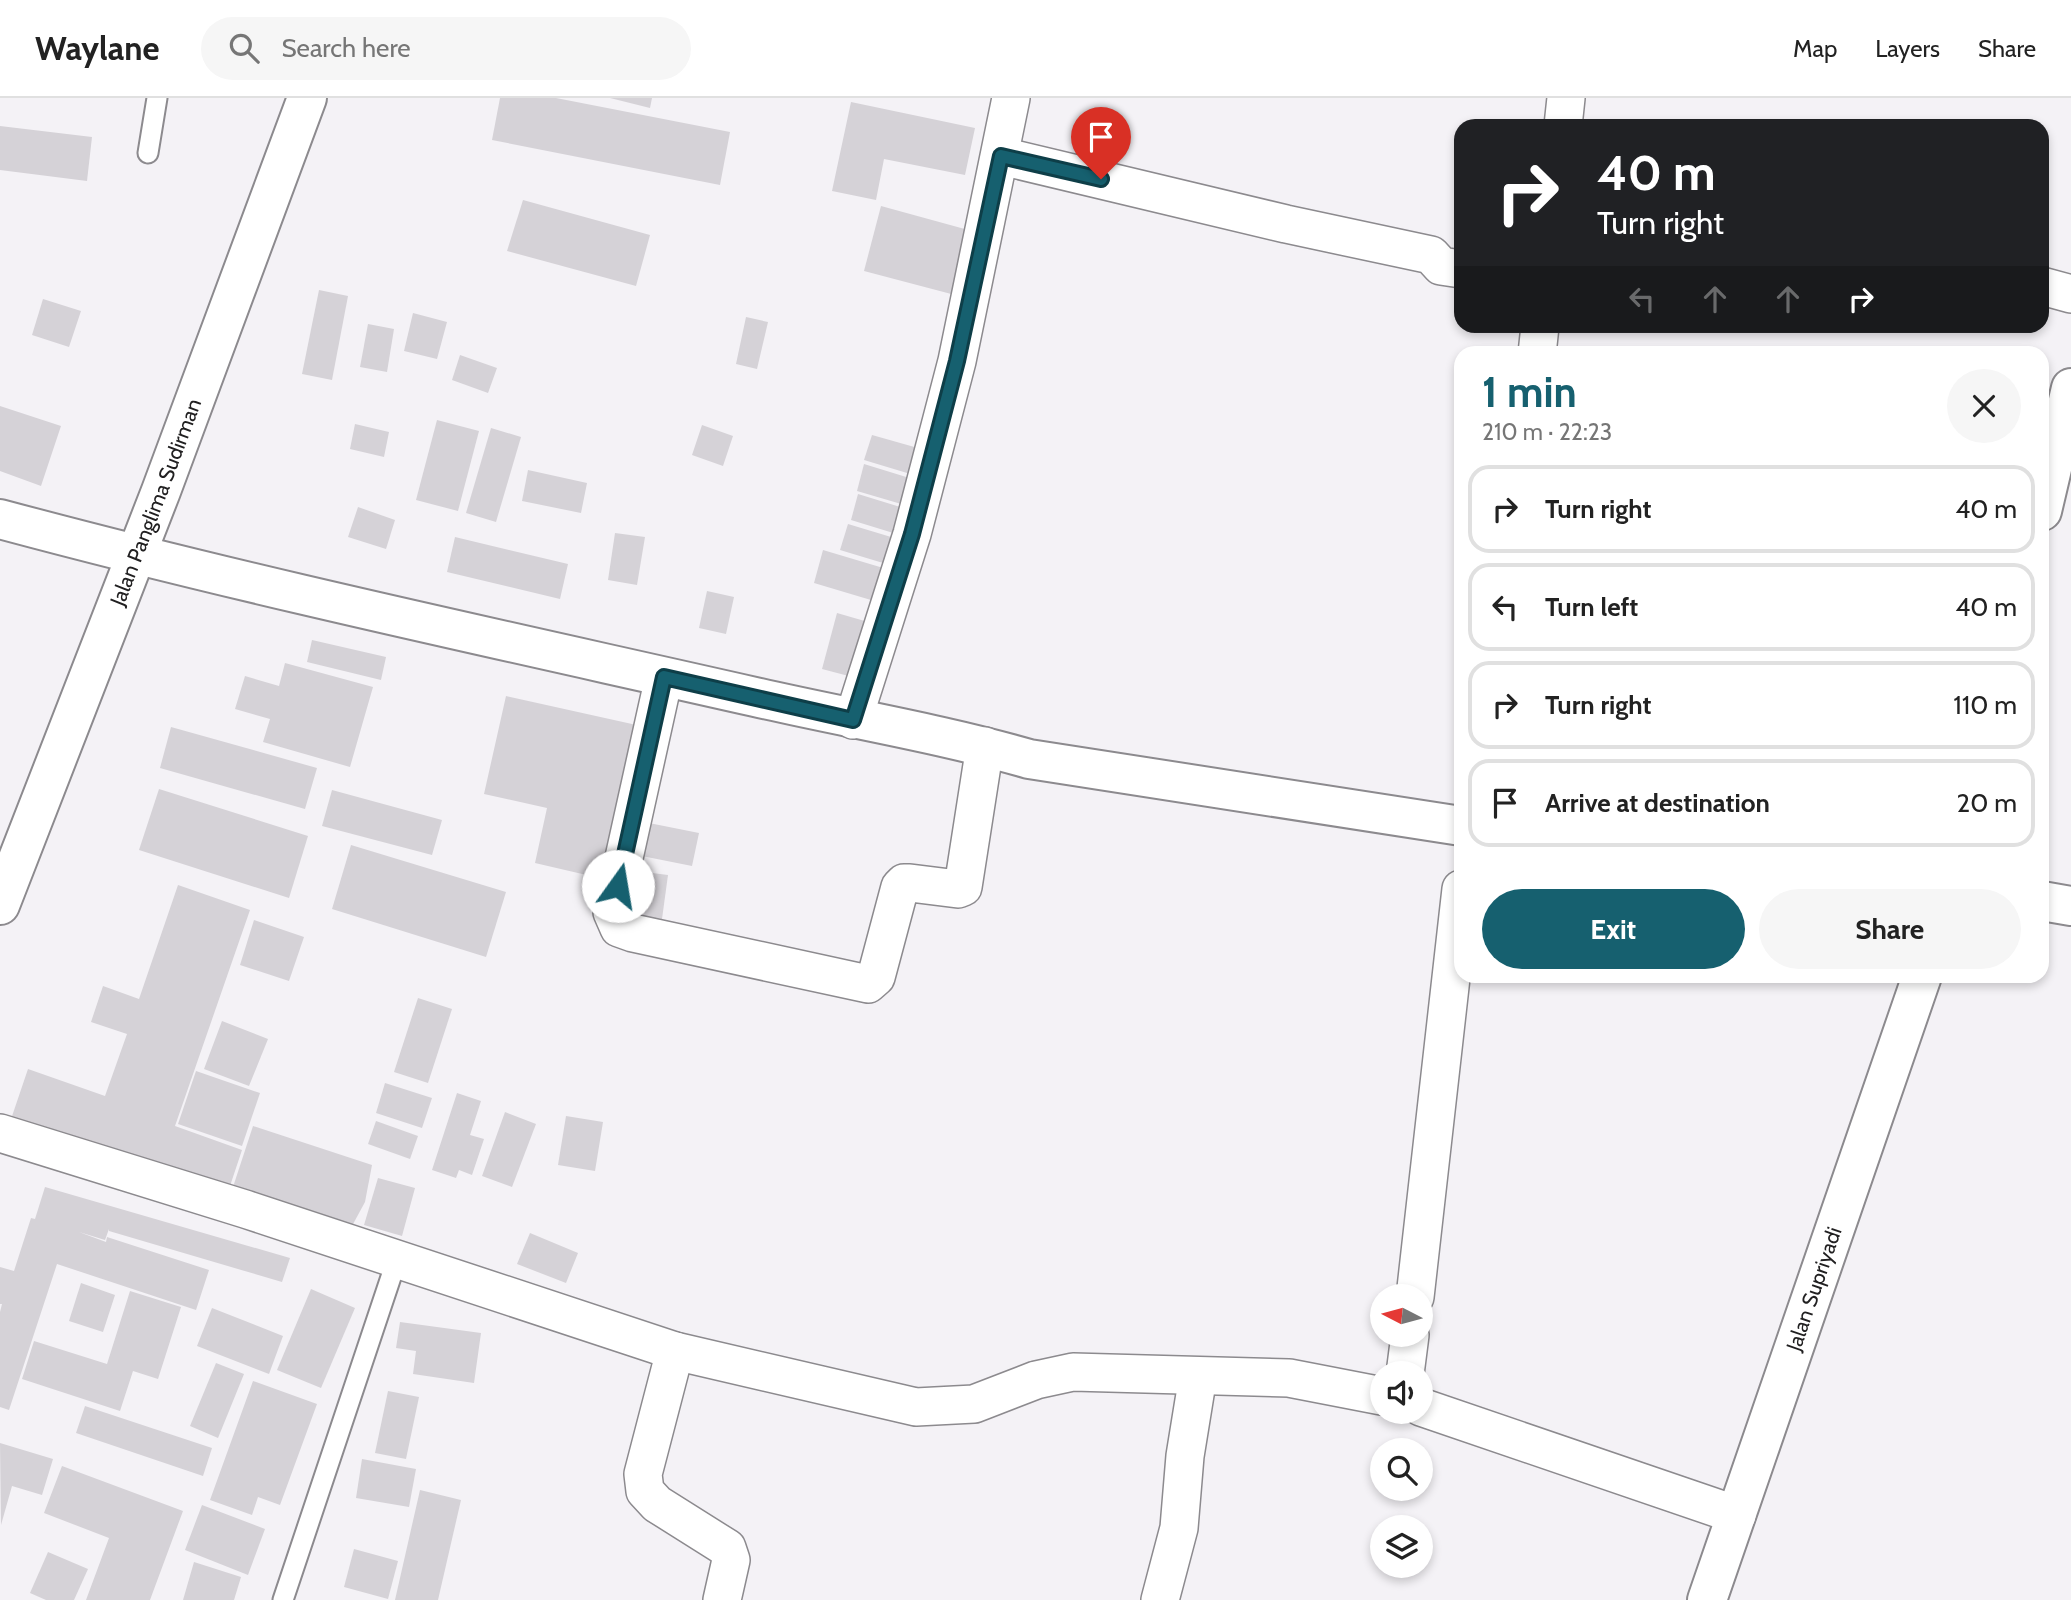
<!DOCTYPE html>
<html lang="en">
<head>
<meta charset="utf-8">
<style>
	body { margin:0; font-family:Cabin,sans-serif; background:#f6f6f6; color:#222; height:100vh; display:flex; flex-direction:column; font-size:26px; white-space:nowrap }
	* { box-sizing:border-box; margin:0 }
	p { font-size:23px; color:#767676 }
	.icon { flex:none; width:38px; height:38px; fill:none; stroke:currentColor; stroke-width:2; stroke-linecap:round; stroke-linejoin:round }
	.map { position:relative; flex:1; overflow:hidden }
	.side { position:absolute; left:1454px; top:248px; width:595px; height:637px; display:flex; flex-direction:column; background:#fff; border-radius:21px; box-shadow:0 4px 10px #0003 }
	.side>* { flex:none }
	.hud { position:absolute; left:1454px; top:21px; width:595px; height:214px; border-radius:21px; box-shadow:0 4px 10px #0003; background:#202124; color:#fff; overflow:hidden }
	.needle { width:46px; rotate:276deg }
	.fabs { position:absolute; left:1370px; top:1186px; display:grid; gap:14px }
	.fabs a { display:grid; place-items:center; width:63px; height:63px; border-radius:50%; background:#fff; box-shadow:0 4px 10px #0003; font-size:35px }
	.pin { position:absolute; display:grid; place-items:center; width:60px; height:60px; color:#fff; margin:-72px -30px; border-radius:50% 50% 50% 0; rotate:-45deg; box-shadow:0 0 7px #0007 }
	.pin .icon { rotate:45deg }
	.me { position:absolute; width:77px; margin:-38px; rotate:13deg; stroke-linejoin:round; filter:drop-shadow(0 0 5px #0008) }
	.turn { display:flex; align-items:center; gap:24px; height:147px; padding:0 28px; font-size:32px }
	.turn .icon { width:91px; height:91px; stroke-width:2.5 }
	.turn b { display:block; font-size:49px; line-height:60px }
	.lanes { display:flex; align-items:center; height:66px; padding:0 28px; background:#0003; justify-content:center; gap:35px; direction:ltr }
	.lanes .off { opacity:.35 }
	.round { display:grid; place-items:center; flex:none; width:74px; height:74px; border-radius:37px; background:#f6f6f6 }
	.headline { display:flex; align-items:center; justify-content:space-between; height:119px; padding:0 28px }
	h1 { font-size:42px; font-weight:700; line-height:52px; color:#16606f }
	.button { display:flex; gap:14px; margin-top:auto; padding:14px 28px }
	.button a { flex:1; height:80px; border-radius:42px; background:#16606f; color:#fff; font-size:28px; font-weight:700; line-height:80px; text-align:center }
	.button a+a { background:#f6f6f6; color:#222 }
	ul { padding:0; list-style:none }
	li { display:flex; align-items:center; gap:21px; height:88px; margin:0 14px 10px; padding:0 14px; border:4px solid #e0e0e0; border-radius:21px }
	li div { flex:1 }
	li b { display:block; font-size:26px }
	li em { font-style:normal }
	header { display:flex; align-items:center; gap:42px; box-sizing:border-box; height:98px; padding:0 35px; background:#fff; border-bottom:2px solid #e0e0e0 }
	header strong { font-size:33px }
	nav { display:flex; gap:38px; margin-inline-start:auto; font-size:24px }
	.search { width:490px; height:63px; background:#f6f6f6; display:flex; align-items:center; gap:18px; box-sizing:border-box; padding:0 24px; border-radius:38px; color:#767676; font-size:26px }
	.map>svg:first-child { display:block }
</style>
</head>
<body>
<header>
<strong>Waylane</strong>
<div class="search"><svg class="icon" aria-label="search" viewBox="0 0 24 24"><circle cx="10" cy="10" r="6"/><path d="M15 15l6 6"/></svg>Search here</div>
<nav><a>Map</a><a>Layers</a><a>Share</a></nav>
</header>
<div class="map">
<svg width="2071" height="1502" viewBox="0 0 2071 1502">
	<rect width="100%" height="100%" fill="#f4f2f6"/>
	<g fill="#d5d2d7">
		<path d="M500,0H556L730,34L720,87L492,42Z"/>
		<path d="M610,0H652L650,10Z"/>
		<path d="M851,4L975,30L965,77L884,61L876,102L832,93Z"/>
		<path d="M0,28L92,39L87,83L0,72Z"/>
		<path d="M523,102L650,137L636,188L507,153Z"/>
		<path d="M881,108L972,133L955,197L864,173Z"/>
		<path d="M319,192L348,198L332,282L302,276Z"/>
		<path d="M43,201L81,213L69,249L32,237Z"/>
		<path d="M413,215L447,224L437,261L404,253Z"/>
		<path d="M746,219L768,224L757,271L736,266Z"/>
		<path d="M368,226L394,231L387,274L360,269Z"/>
		<path d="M460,257L497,270L488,295L452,282Z"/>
		<path d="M0,308L61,328L41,388L0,373Z"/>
		<path d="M437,322L479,333L458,413L416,402Z"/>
		<path d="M355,326L389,334L384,359L350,351Z"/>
		<path d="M702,327L733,338L723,368L692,357Z"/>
		<path d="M491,330L521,339L496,424L466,415Z"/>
		<path d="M872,337L925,352L917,378L864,362Z"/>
		<path d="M864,366L916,382L908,408L857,393Z"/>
		<path d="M528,372L587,385L581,415L522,403Z"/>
		<path d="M858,396L910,412L903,438L851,422Z"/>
		<path d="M358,409L395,422L386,451L348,439Z"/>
		<path d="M848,426L901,442L893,468L840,452Z"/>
		<path d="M615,435L645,439L637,487L608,482Z"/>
		<path d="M455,439L568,466L560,501L447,474Z"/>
		<path d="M823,452L890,472L881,505L814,485Z"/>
		<path d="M707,493L734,499L726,536L699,530Z"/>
		<path d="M837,515L875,526L860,581L822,571Z"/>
		<path d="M312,542L386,559L381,582L307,564Z"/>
		<path d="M285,565L373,589L350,669L263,644L270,621L235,611L245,578L279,588Z"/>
		<path d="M506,598L641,628L608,782L535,765L547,710L484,696Z"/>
		<path d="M171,629L317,670L305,711L160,670Z"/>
		<path d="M159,691L308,738L289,800L139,752Z"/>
		<path d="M332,692L442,722L432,757L322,728Z"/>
		<path d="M639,723L699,735L692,768L632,756Z"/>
		<path d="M351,747L506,794L486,859L332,811Z"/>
		<path d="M629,772L668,777L662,821L623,816Z"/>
		<path d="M178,787L250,812L175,1028L242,1052L226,1100L8,1030L28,971L105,998L127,936L91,924L103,888L139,901Z"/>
		<path d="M254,822L304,839L289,883L240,867Z"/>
		<path d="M418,900L452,911L428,985L394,974Z"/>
		<path d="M222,923L268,941L249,988L204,971Z"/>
		<path d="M196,973L260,995L242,1048L178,1026Z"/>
		<path d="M385,985L432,1000L422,1030L376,1015Z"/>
		<path d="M457,995L481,1003L470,1037L484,1041L472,1077L459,1072L456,1080L432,1072Z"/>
		<path d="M505,1014L536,1026L512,1089L482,1078Z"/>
		<path d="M566,1018L603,1024L595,1073L558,1067Z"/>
		<path d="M376,1023L418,1038L410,1061L368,1046Z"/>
		<path d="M253,1028L372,1067L365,1104L352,1128L233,1089Z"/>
		<path d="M378,1080L415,1090L402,1138L364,1127Z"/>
		<path d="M45,1089L290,1160L282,1184L109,1133V1131L105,1142L79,1134L106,1144L107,1139L209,1172L196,1212L57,1166L9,1312L0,1309V1214L2,1206H0V1169L14,1173L31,1120L35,1121Z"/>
		<path d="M530,1135L578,1155L566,1185L517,1166Z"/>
		<path d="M81,1185L115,1197L103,1234L69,1223Z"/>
		<path d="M311,1191L355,1210L321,1290L277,1272Z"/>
		<path d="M130,1193L181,1209L158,1281L133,1273L120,1313L22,1281L34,1243L107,1266Z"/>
		<path d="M212,1210L283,1238L269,1276L197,1248Z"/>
		<path d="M400,1224L481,1235L474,1285L413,1276L416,1253L396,1250Z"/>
		<path d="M216,1265L244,1276L218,1340L190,1328Z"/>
		<path d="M253,1283L317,1306L280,1407L258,1399L252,1417L210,1402Z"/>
		<path d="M388,1293L419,1299L406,1361L375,1355Z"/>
		<path d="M85,1308L212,1350L203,1378L76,1335Z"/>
		<path d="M0,1345L53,1361L42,1397L12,1388L1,1427Z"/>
		<path d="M362,1361L416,1371L409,1409L356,1400Z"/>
		<path d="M62,1368L183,1413L150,1502H86L109,1440L44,1415Z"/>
		<path d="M420,1392L461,1402L438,1502H395Z"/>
		<path d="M202,1407L265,1431L248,1477L185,1452Z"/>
		<path d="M354,1451L398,1463L388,1501L344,1489Z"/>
		<path d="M48,1454L88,1471L74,1502H46L30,1495Z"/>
		<path d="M194,1464L241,1479L234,1502H183Z"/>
	</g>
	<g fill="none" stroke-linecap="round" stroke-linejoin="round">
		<g stroke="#8c8a8e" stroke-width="23">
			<g id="lane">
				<path d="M148,55L157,0"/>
				<path d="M283,1502L397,1161"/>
			</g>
		</g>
		<g stroke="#8c8a8e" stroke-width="40">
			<g id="street">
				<path d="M1563,28L1566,0"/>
				<path d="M1001,58L1286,126L1431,157L1441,168L1461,171"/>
				<path d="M2042,188L2071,196"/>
				<path d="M1537,256L1540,228"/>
				<path d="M664,579L612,814L619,830L633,835L868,886L876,879L900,789L904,785H910L958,791L963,789L985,648"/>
				<path d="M853,622L912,436L957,263L1011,0"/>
				<path d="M0,1035L245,1111L675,1253L916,1309L974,1306L1036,1282L1073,1274L1289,1280L1382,1298"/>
				<path d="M1415,1199L1461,791"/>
				<path d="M675,1253L643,1376L645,1393L657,1406L727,1450L731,1462L722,1502"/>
				<path d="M1405,1276L1410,1237"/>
				<path d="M1421,1309L1737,1417"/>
				<path d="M1160,1502L1179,1430L1185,1358L1198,1278"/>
			</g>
		</g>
		<g stroke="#8c8a8e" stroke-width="42">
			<g id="secondary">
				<path d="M2042,413L2071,290"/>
				<path d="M0,421C249,488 503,542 755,599C846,620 939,635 1029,661L1461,728"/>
				<path d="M2042,803L2071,808"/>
				<path id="s1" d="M0,807L161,393L307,0"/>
				<path id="s2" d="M1707,1502L1922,878"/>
			</g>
		</g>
		<use href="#lane" stroke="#fff" stroke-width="19"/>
		<use href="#street" stroke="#fff" stroke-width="37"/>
		<use href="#secondary" stroke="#fff" stroke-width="38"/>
	</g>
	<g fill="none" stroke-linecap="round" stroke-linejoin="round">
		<g stroke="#0e3e48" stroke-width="18">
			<path id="route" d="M618,788L664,579L853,622L912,436L957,263L1001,58L1101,81"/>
		</g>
		<use href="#route" stroke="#16606f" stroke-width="12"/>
	</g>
	<g text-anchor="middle" stroke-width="7" stroke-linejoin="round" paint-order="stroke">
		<g font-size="21" fill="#212021" stroke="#fff">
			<text dy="7" stroke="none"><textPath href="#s1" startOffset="432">Jalan Panglima Sudirman</textPath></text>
			<text dy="7" stroke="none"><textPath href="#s2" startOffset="329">Jalan Supriyadi</textPath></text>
		</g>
	</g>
</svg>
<div class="fabs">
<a><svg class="needle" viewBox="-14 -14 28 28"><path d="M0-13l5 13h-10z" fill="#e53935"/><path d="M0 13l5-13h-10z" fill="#767676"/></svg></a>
<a><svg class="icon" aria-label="sound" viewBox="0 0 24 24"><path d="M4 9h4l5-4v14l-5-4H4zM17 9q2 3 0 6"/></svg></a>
<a><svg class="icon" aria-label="search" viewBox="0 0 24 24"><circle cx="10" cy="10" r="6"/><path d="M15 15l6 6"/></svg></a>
<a><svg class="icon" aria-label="layers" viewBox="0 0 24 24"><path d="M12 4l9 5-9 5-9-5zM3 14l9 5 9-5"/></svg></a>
</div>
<div class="pin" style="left:1101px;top:81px;background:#d93025"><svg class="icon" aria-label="arrive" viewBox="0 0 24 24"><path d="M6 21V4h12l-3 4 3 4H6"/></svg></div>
<svg class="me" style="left:618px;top:788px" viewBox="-20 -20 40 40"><circle r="19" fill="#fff"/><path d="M0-13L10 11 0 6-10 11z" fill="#16606f"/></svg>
<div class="hud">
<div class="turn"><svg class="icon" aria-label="right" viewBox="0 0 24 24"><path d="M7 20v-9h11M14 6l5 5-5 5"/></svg><div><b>40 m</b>Turn right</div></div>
<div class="lanes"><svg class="icon off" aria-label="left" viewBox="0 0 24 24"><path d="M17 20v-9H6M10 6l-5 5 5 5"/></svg><svg class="icon off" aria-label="ahead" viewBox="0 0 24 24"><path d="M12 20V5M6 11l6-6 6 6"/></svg><svg class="icon off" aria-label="ahead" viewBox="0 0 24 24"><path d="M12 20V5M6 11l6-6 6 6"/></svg><svg class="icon" aria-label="right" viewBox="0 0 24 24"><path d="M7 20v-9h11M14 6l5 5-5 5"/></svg></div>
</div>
<section class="side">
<div class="headline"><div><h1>1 min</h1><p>210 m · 22:23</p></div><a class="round"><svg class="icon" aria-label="close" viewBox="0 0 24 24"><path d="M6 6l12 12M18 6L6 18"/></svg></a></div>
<ul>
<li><svg class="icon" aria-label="right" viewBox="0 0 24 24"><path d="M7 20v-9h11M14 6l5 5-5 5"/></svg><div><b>Turn right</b></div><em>40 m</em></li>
<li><svg class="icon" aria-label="left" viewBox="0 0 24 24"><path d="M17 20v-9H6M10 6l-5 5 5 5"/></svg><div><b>Turn left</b></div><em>40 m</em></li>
<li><svg class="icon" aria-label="right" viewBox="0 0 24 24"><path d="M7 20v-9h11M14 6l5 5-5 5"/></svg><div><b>Turn right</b></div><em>110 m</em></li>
<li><svg class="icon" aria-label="arrive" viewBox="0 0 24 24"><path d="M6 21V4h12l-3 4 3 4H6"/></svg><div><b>Arrive at destination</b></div><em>20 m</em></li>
</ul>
<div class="button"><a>Exit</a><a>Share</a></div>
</section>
</div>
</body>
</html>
